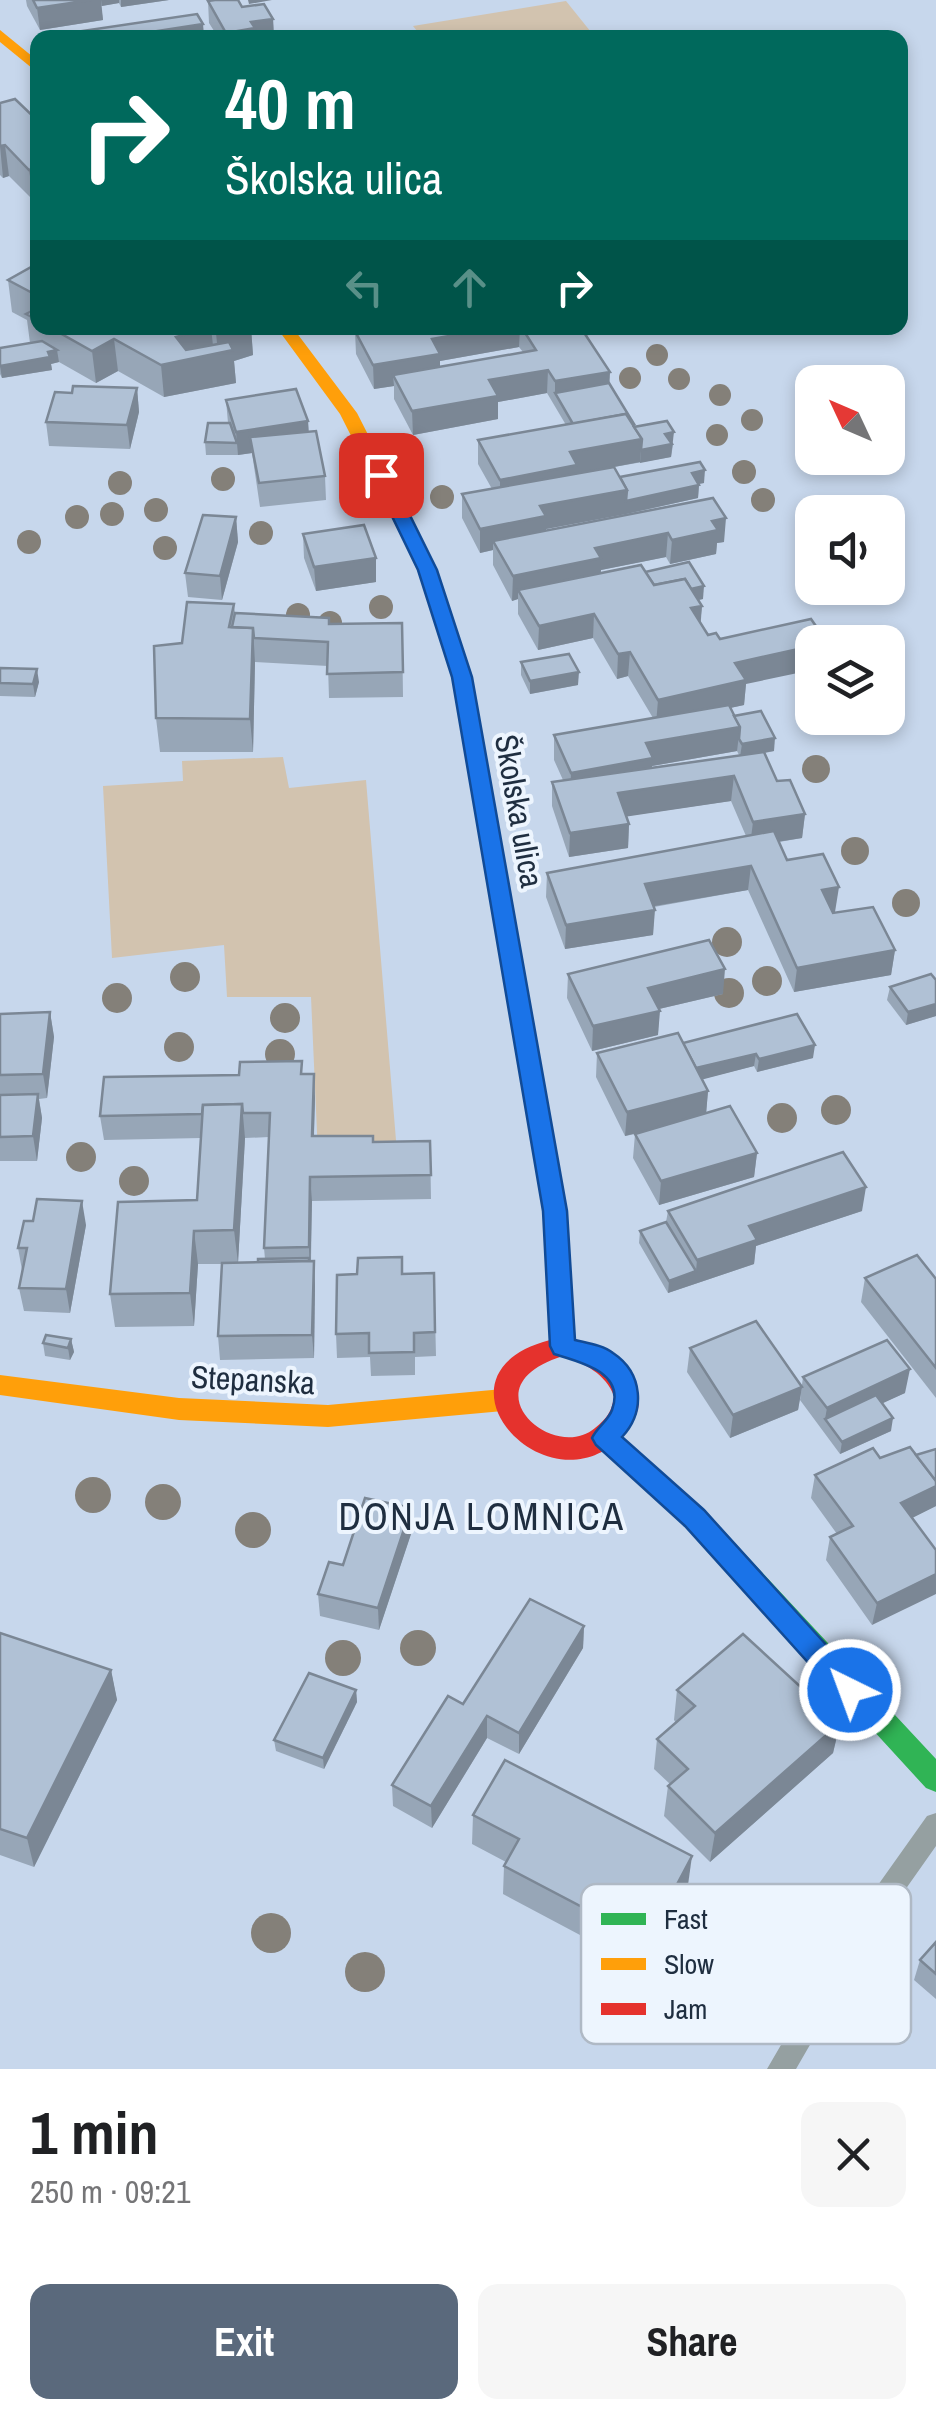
<!DOCTYPE html>
<html lang="en">
<head>
<meta charset="utf-8">
<style>
	body { margin:0; font-family:"Archivo Narrow",sans-serif; background:#f6f6f6; color:#202124; height:100vh; display:flex; flex-direction:column; font-size:38px; white-space:nowrap }
	* { box-sizing:border-box; margin:0 }
	p { font-size:32px; color:#757577 }
	.icon { flex:none; width:55px; height:55px; fill:none; stroke:currentColor; stroke-width:2; stroke-linecap:round; stroke-linejoin:round }
	.map { position:relative; height:2069px; overflow:hidden }
	.side { display:flex; flex-direction:column; background:#fff; flex:1 }
	.side>* { flex:none }
	.guide { position:absolute; left:30px; top:30px; width:878px; height:305px; border-radius:20px; box-shadow:0 5px 15px #0003; background:#00695c; color:#fff; overflow:hidden }
	.needle { width:65px; rotate:314deg }
	.fabs { position:absolute; left:795px; top:365px; display:grid; gap:20px }
	.fabs a { display:grid; place-items:center; width:110px; height:110px; border-radius:20px; background:#fff; box-shadow:0 5px 15px #0003; font-size:50px }
	.pin { position:absolute; display:grid; place-items:center; width:85px; height:85px; color:#fff; margin:-42px; border-radius:20px; box-shadow:0 5px 15px #0006 }
	.me { position:absolute; width:110px; margin:-55px; rotate:318deg; stroke-linejoin:round; filter:drop-shadow(0 0 8px #0008) }
	.turn { display:flex; align-items:center; gap:35px; height:210px; padding:0 30px; font-size:45px }
	.turn .icon { width:130px; height:130px; stroke-width:2.5 }
	.turn b { display:block; font-size:70px; line-height:85px }
	.lanes { display:flex; align-items:center; height:95px; padding:0 30px; background:#0003; justify-content:center; gap:50px; direction:ltr }
	.lanes .off { opacity:.35 }
	.round { display:grid; place-items:center; flex:none; width:105px; height:105px; border-radius:20px; background:#f6f6f6 }
	.headline { display:flex; align-items:center; justify-content:space-between; height:170px; padding:0 30px }
	h1 { font-size:60px; font-weight:800; line-height:75px }
	.cta { display:flex; gap:20px; margin-top:auto; padding:20px 30px }
	.cta a { flex:1; height:115px; border-radius:20px; background:#5a697c; color:#fff; font-size:40px; font-weight:800; line-height:115px; text-align:center }
	.cta a+a { background:#f6f6f6; color:#202124 }
	.map>svg:first-child { display:block }
</style>
</head>
<body>
<div class="map">
<svg width="936" height="2069" viewBox="0 0 936 2069">
	<rect width="100%" height="100%" fill="#c7d7ec"/>
	<g fill="#d2c3af">
		<path d="M566,1L595,37H422L413,26Z"/>
		<path d="M283,757L289,788L366,780L397,1152L318,1155L311,997H227L224,945L112,958L103,786L183,781L182,761Z"/>
	</g>
	<g fill="none" stroke-linecap="round" stroke-linejoin="round">
		<path fill="#95a0a1" fill-rule="evenodd" d="M936,1813V1846L874,1934L796,2069H767L856,1916L927,1816Z"/>
		<path fill="#30b455" fill-rule="evenodd" d="M605,1427L614,1430L704,1510L936,1759V1792L926,1788L686,1526L596,1446L592,1438L596,1430Z"/>
		<g fill="#ff9f0a" fill-rule="evenodd">
			<path d="M0,30L38,61V73L0,42Z"/>
			<path d="M277,328H293L357,413L437,570L472,677L532,1017L529,1023H513L510,1017L452,677L419,570L340,414Z"/>
			<path d="M0,1375L179,1398L328,1405L503,1389L512,1393L516,1400L512,1407L503,1411L328,1427L179,1420L0,1395Z"/>
		</g>
		<path fill="#e5322d" fill-rule="evenodd" d="M521,1009L532,1017L567,1211L575,1339C616,1353 663,1388 625,1433C550,1519 418,1374 550,1340L543,1211L510,1017ZM563,1356C584,1363 606,1374 614,1396C612,1412 607,1418 595,1428C553,1464 465,1386 563,1356Z"/>
	</g>
	<g fill="#848079">
		<circle cx="657" cy="355" r="11"/>
		<circle cx="630" cy="378" r="11"/>
		<circle cx="679" cy="379" r="11"/>
		<circle cx="720" cy="395" r="11"/>
		<circle cx="752" cy="420" r="11"/>
		<circle cx="717" cy="435" r="11"/>
		<circle cx="744" cy="472" r="12"/>
		<circle cx="223" cy="479" r="12"/>
		<circle cx="120" cy="483" r="12"/>
		<circle cx="442" cy="497" r="12"/>
		<circle cx="763" cy="500" r="12"/>
		<circle cx="156" cy="510" r="12"/>
		<circle cx="112" cy="514" r="12"/>
		<circle cx="77" cy="517" r="12"/>
		<circle cx="261" cy="533" r="12"/>
		<circle cx="29" cy="542" r="12"/>
		<circle cx="165" cy="548" r="12"/>
		<circle cx="381" cy="607" r="12"/>
		<circle cx="298" cy="615" r="12"/>
		<circle cx="330" cy="623" r="12"/>
		<circle cx="816" cy="769" r="14"/>
		<circle cx="855" cy="851" r="14"/>
		<circle cx="906" cy="903" r="14"/>
		<circle cx="727" cy="942" r="15"/>
		<circle cx="185" cy="977" r="15"/>
		<circle cx="767" cy="981" r="15"/>
		<circle cx="729" cy="993" r="15"/>
		<circle cx="117" cy="998" r="15"/>
		<circle cx="285" cy="1018" r="15"/>
		<circle cx="179" cy="1047" r="15"/>
		<circle cx="280" cy="1054" r="15"/>
		<circle cx="836" cy="1110" r="15"/>
		<circle cx="782" cy="1118" r="15"/>
		<circle cx="81" cy="1157" r="15"/>
		<circle cx="134" cy="1181" r="15"/>
		<circle cx="93" cy="1495" r="18"/>
		<circle cx="163" cy="1502" r="18"/>
		<circle cx="253" cy="1530" r="18"/>
		<circle cx="418" cy="1648" r="18"/>
		<circle cx="343" cy="1658" r="18"/>
		<circle cx="271" cy="1933" r="20"/>
		<circle cx="365" cy="1972" r="20"/>
	</g>
	<g fill="#97a6b7" fill-rule="evenodd">
		<path d="M26,0H169L121,7L119,3L101,6L103,20L40,30L27,6Z"/>
		<path d="M208,1L242,7L273,19L274,38H192L216,34L209,23Z"/>
		<path d="M0,103L38,121V200L34,201L9,176L3,178L0,175Z"/>
		<path d="M38,269V328H251L253,355L234,361L236,383L164,397L118,371L96,383L59,362L51,364L52,370L2,378L0,374V348L30,343L27,320L12,312L8,280Z"/>
		<path d="M372,328H631L586,335L609,383L634,424V427L673,445L671,457L614,467L620,477L704,483L699,484L698,498L626,514L546,529V531L713,498L724,542L717,543L716,554L670,564L666,557L601,570L600,573L645,572L703,599L698,600L702,606L700,623L746,684L744,705L730,708L734,716L774,751L765,753L777,781L805,814L802,838L779,842L787,860L835,912H833L895,950L891,975L794,992L748,890L654,907L653,935L565,949L546,897L547,873L746,836L731,801L626,816L629,824L628,848L569,857L552,806V782L563,780L554,760V735L653,718L628,676L617,679L593,638L538,650L518,614V599L512,601L493,565V550L480,553L462,518V494L492,489L478,464V440L566,425L547,393L498,402V419L413,435L394,399V386L374,389L356,354L355,331ZM519,347L523,352L440,367V361ZM737,751L739,755L652,767V766Z"/>
		<path d="M137,388L139,412L130,449L49,446L46,422L72,393Z"/>
		<path d="M226,400L308,421L309,432L325,476L326,500L260,507L252,453L238,455H206L205,442L228,423Z"/>
		<path d="M236,517L238,542L222,600L188,597L185,573Z"/>
		<path d="M303,534L376,558V582L316,591L304,558Z"/>
		<path d="M234,604L235,613L329,624L402,623L403,697L329,698L328,666L255,662L253,752H160L156,718L182,643Z"/>
		<path d="M521,662L578,685L530,694L521,675Z"/>
		<path d="M0,668L39,682L35,697L0,696Z"/>
		<path d="M568,974L723,994L659,1009L658,1035L592,1051L567,998Z"/>
		<path d="M936,980V1016L906,1025L887,1000L890,987Z"/>
		<path d="M50,1012L54,1037L47,1098L39,1099L42,1118L37,1161H0V1014Z"/>
		<path d="M683,1043L813,1058L757,1072L754,1066L702,1079L708,1091L706,1113L757,1153L754,1177L659,1205L633,1158L635,1134L625,1136L596,1077L597,1053Z"/>
		<path d="M303,1074L315,1098L314,1136L373,1142L430,1141L431,1199L312,1201L311,1261L315,1285L314,1358L220,1360L218,1336L222,1264H198L194,1326L115,1327L110,1294L197,1200L201,1138L104,1140L100,1116ZM269,1137L264,1248L265,1259L258,1262H238L245,1138Z"/>
		<path d="M668,1211H862L756,1246L754,1264L668,1293L639,1243L640,1231L666,1222Z"/>
		<path d="M86,1225L70,1313L24,1311L19,1288L22,1270L18,1248Z"/>
		<path d="M434,1273L436,1356L415,1357V1375L371,1376L370,1357L337,1358L336,1334L403,1274Z"/>
		<path d="M865,1278L936,1279V1398L861,1302Z"/>
		<path d="M71,1339L74,1352L70,1360L45,1356L43,1343Z"/>
		<path d="M690,1348L802,1387L798,1410L730,1438L687,1372Z"/>
		<path d="M803,1377L905,1393L882,1403L891,1431L840,1454L800,1400Z"/>
		<path d="M936,1449V1506L912,1518L872,1625L826,1560L830,1537L837,1534L811,1498L815,1475L880,1458L916,1455Z"/>
		<path d="M411,1508L412,1531L379,1630L320,1616L318,1594L343,1565Z"/>
		<path d="M584,1626L583,1648L519,1754L487,1738L432,1828L393,1806L392,1785L463,1704Z"/>
		<path d="M0,1633L111,1670L117,1700L34,1867L0,1855Z"/>
		<path d="M356,1690L357,1702L324,1769L276,1751L274,1740Z"/>
		<path d="M677,1690L840,1723L833,1753L710,1862L664,1816L668,1786L670,1784L654,1769L657,1739L676,1723L674,1720Z"/>
		<path d="M473,1815L688,1885L644,1969L503,1894L504,1866L506,1862L472,1844Z"/>
		<path d="M936,1942V1999L914,1980L920,1960Z"/>
	</g>
	<g fill="#7b8795">
		<path d="M91,0H101L103,20L40,30L37,8Z"/>
		<path d="M101,0H119V3L102,6Z"/>
		<path d="M121,0H169L121,7Z"/>
		<path d="M248,0H272L249,4Z"/>
		<path d="M273,19L274,38H226V33L251,22Z"/>
		<path d="M203,24L204,35L190,38H147L158,31Z"/>
		<path d="M5,145L9,176L3,178L0,146Z"/>
		<path d="M38,167V200L34,201L29,170Z"/>
		<path d="M211,328L214,354L218,353L216,333L234,328H251L253,355L234,361L236,383L164,397L161,365L176,337Z"/>
		<path d="M495,328H520L519,347L440,361V377L393,375L394,386L374,389L373,365L432,339Z"/>
		<path d="M553,328H631L553,341Z"/>
		<path d="M114,339L118,371L96,383L92,351Z"/>
		<path d="M57,350L59,362L51,364L52,370L2,378L0,366Z"/>
		<path d="M548,370L547,393L498,402V419L413,435L412,411L489,380Z"/>
		<path d="M610,372L609,395L555,393V381Z"/>
		<path d="M137,388L139,412L130,449L127,425Z"/>
		<path d="M308,421L309,445L250,437L252,453L238,455L236,432Z"/>
		<path d="M674,432L671,457L640,463L641,450L665,434Z"/>
		<path d="M642,439L640,462L577,474L500,504V480L570,452Z"/>
		<path d="M705,470L704,483L691,485L692,473Z"/>
		<path d="M699,485L698,498L626,514L546,529V541H493V550L480,553V529L540,506L627,490Z"/>
		<path d="M236,517L238,542L222,600L220,576Z"/>
		<path d="M726,518L724,542L717,543L716,554L670,564L672,540L712,521Z"/>
		<path d="M668,533L666,557L601,570L600,583L518,590V599L512,601L513,576L595,548Z"/>
		<path d="M376,558V582L316,591L314,567Z"/>
		<path d="M704,586L703,599L652,610L653,597Z"/>
		<path d="M702,606L700,631L691,608Z"/>
		<path d="M594,614L593,638L538,650L539,626Z"/>
		<path d="M253,628L255,662L253,752L250,719Z"/>
		<path d="M812,646V670L746,684L744,705L656,724L658,700L735,663Z"/>
		<path d="M630,652L628,676L617,679L618,654Z"/>
		<path d="M37,669L39,682L35,697L33,684Z"/>
		<path d="M579,672L578,685L530,694V681Z"/>
		<path d="M740,727L737,751L652,766L651,783L570,797L571,773L646,743Z"/>
		<path d="M775,738L774,751L740,757L742,744Z"/>
		<path d="M734,776L731,801L617,818L618,793Z"/>
		<path d="M805,814L802,838L750,846L753,822Z"/>
		<path d="M629,824L628,848L569,857L570,833Z"/>
		<path d="M751,866L748,890L643,908L645,884Z"/>
		<path d="M839,887L835,912L819,915L822,890Z"/>
		<path d="M655,910L653,935L565,949L566,925Z"/>
		<path d="M895,950L891,975L794,992L797,968Z"/>
		<path d="M725,969L723,994L646,1012L648,988Z"/>
		<path d="M936,1004V1016L906,1025L908,1012Z"/>
		<path d="M660,1011L658,1035L592,1051L593,1026Z"/>
		<path d="M50,1012L54,1037L47,1098L43,1074Z"/>
		<path d="M815,1045L813,1058L757,1072L759,1059Z"/>
		<path d="M756,1054L754,1066L689,1083L690,1070Z"/>
		<path d="M314,1074L315,1098L313,1161L312,1136Z"/>
		<path d="M708,1091L706,1115L625,1136L627,1112Z"/>
		<path d="M38,1094L42,1118L37,1161L33,1136Z"/>
		<path d="M242,1104L245,1138L238,1263L234,1230Z"/>
		<path d="M757,1153L754,1177L659,1205L661,1181Z"/>
		<path d="M310,1177L312,1201L310,1284L309,1247Z"/>
		<path d="M866,1187L862,1211L756,1246L754,1264L668,1293L669,1281L696,1271L697,1260L749,1226Z"/>
		<path d="M82,1201L86,1225L70,1313L66,1289Z"/>
		<path d="M194,1231L198,1264L194,1326L190,1293Z"/>
		<path d="M314,1261L315,1285L314,1358L312,1335Z"/>
		<path d="M71,1339L74,1352L70,1360L68,1348Z"/>
		<path d="M910,1369L905,1393L831,1427L825,1419L827,1408Z"/>
		<path d="M802,1387L798,1410L730,1438L733,1415Z"/>
		<path d="M893,1418L891,1431L840,1454L842,1442Z"/>
		<path d="M936,1486V1506L896,1526L901,1503Z"/>
		<path d="M411,1508L412,1531L379,1630L378,1608Z"/>
		<path d="M936,1574V1594L872,1625L877,1603Z"/>
		<path d="M584,1626L583,1648L519,1754V1733Z"/>
		<path d="M111,1670L117,1700L34,1867L27,1838Z"/>
		<path d="M356,1690L357,1702L324,1769L323,1758Z"/>
		<path d="M487,1716V1738L432,1828L431,1806Z"/>
		<path d="M840,1723L833,1753L710,1862L715,1833Z"/>
		<path d="M692,1856L688,1885L644,1969L647,1941Z"/>
	</g>
	<g fill="#b0c1d5" stroke="#7b8795" stroke-width="2.5">
		<path d="M33,0H91L37,8Z"/>
		<path d="M215,0H238L242,7L264,4L273,19L251,22L255,28L226,33L208,1Z"/>
		<path d="M197,14L203,24L158,31L161,35L147,38H71L69,33Z"/>
		<path d="M221,33L223,38H192Z"/>
		<path d="M15,99L38,121V167L29,170L5,145L0,146V103Z"/>
		<path d="M33,266L38,269V296L8,280Z"/>
		<path d="M38,308V320L26,314Z"/>
		<path d="M51,328H234L216,333L211,328L176,337L186,350L229,342L233,350L161,365L114,339L92,351Z"/>
		<path d="M372,328H495L432,339L440,354L373,365L355,331Z"/>
		<path d="M522,328H581L610,372L555,381L548,370L489,380L498,396L412,411L393,375L536,350Z"/>
		<path d="M42,341L57,350L48,352L50,357L0,366V348Z"/>
		<path d="M609,383L634,424H632L626,414L573,424L555,393Z"/>
		<path d="M73,386L137,388L127,425L46,422L55,392L72,393Z"/>
		<path d="M296,389L308,421L236,432L226,400Z"/>
		<path d="M626,414L642,439L570,452L577,465L500,480L478,440Z"/>
		<path d="M667,421L674,432L665,434L672,444L641,450L642,439L634,427Z"/>
		<path d="M208,423H230L237,443L205,442Z"/>
		<path d="M316,431L325,476L259,483L250,437Z"/>
		<path d="M700,462L705,470L692,473L699,485L626,501L627,490L620,477Z"/>
		<path d="M614,467L627,490L540,506L546,516L480,529L462,494Z"/>
		<path d="M713,498L726,518L712,521L718,530L672,540L668,533L595,548L601,558L513,576L493,541Z"/>
		<path d="M203,515L236,517L220,576L185,573Z"/>
		<path d="M364,525L376,558L314,567L303,534Z"/>
		<path d="M689,562L704,586L691,589L685,579L654,585L645,572Z"/>
		<path d="M641,565L654,585L685,579L702,606L691,608L708,635L716,633L720,639L811,619L827,642H812V646L735,663L746,680L658,700L630,652L618,654L594,614L539,626L518,590Z"/>
		<path d="M187,602L234,604L229,627L253,628L250,719L156,718L154,646L182,643Z"/>
		<path d="M235,613L329,618V624L402,623L403,672L327,674L328,642L254,638L253,628L232,627Z"/>
		<path d="M569,654L579,672L530,681L521,662Z"/>
		<path d="M0,668L37,669L33,684L0,683Z"/>
		<path d="M729,705L740,727L646,743L653,758L571,773L554,735Z"/>
		<path d="M761,711L775,738L742,744L739,739L740,727L734,716Z"/>
		<path d="M764,752L777,781L790,780L805,814L753,822L734,776L618,793L629,824L570,833L552,782Z"/>
		<path d="M774,831L787,860L823,854L839,887L822,890L833,913L873,907L895,950L797,968L751,866L645,884L655,910L566,925L547,873Z"/>
		<path d="M709,940L725,969L648,988L660,1011L593,1026L568,974Z"/>
		<path d="M931,974L936,980V1004L908,1012L890,987Z"/>
		<path d="M50,1012L43,1074L0,1075V1014Z"/>
		<path d="M797,1014L815,1045L759,1059L756,1054L696,1068L683,1043Z"/>
		<path d="M678,1033L708,1091L627,1112L597,1053Z"/>
		<path d="M302,1061L301,1074H314L312,1136H373V1142L430,1141L431,1175L310,1177L309,1247L264,1248L270,1113H243L242,1104L203,1105L202,1114L100,1116L104,1077L239,1075L240,1062Z"/>
		<path d="M38,1094L33,1136L0,1137V1095Z"/>
		<path d="M242,1104L234,1230L194,1231L190,1293L110,1294L118,1202L197,1200L203,1105Z"/>
		<path d="M730,1106L757,1153L661,1181L635,1134Z"/>
		<path d="M843,1152L866,1187L749,1226L757,1240L697,1260L668,1211Z"/>
		<path d="M37,1199L82,1201L66,1289L19,1288L27,1248H18L24,1221H33Z"/>
		<path d="M666,1222L696,1271L669,1281L640,1231Z"/>
		<path d="M917,1255L936,1279V1368L865,1278Z"/>
		<path d="M402,1257V1274L434,1273L435,1332L414,1333V1352L369,1353V1333L336,1334L337,1275L357,1274L358,1258Z"/>
		<path d="M309,1258V1261L258,1262V1259Z"/>
		<path d="M314,1261L312,1335L218,1336L222,1263Z"/>
		<path d="M756,1321L802,1387L733,1415L690,1348Z"/>
		<path d="M46,1335L71,1339L68,1348L43,1343Z"/>
		<path d="M887,1340L910,1369L827,1408L803,1377Z"/>
		<path d="M876,1395L893,1418L842,1442L825,1419Z"/>
		<path d="M910,1447L936,1481V1486L901,1503L936,1550V1574L877,1603L830,1537L853,1526L815,1475L873,1448L880,1458Z"/>
		<path d="M936,1449V1481L916,1455Z"/>
		<path d="M365,1498L411,1508L378,1608L318,1594L329,1562L343,1565Z"/>
		<path d="M530,1599L584,1626L519,1733L487,1716L431,1806L392,1785L448,1696L463,1704Z"/>
		<path d="M0,1633L111,1670L27,1838L0,1829Z"/>
		<path d="M743,1634L840,1723L715,1833L668,1786L688,1769L657,1739L695,1706L677,1690Z"/>
		<path d="M309,1673L356,1690L323,1758L274,1740Z"/>
		<path d="M505,1760L692,1856L647,1941L504,1866L519,1839L473,1815Z"/>
		<path d="M936,1942V1974L920,1960Z"/>
	</g>
	<path fill="#1a73e8" stroke="#114b97" stroke-width="2.5" d="M381,470L390,475L437,570L472,677L567,1211L575,1340C587,1343 603,1345 613,1353C643,1373 646,1411 622,1437L704,1510L859,1681L864,1690L859,1698L850,1702L840,1698L685,1526L596,1445L592,1438C597,1427 608,1421 612,1410C626,1372 580,1362 554,1354L550,1346L543,1211L452,677L418,570L372,475Z"/>
	<g text-anchor="middle" stroke-width="8" stroke-linejoin="round" paint-order="stroke">
		<g font-size="32" fill="#1f2e40" stroke="#edf5fe">
			<text transform="translate(519 811) rotate(80)" y="11">Školska ulica</text>
			<text transform="translate(253 1380) rotate(3)" y="11">Stepanska</text>
		</g>
		<g font-size="38" letter-spacing="2.5" fill="#1f2e40" stroke="#edf5fe">
			<text x="482" y="1530">DONJA LOMNICA</text>
		</g>
	</g>
	<rect x="581" y="1884" width="330" height="160" rx="15" fill="#edf5fe" stroke="#afb9c5" stroke-width="2.5"/>
	<rect x="601" y="1913" width="45" height="12" fill="#30b455"/>
	<rect x="601" y="1958" width="45" height="12" fill="#ff9f0a"/>
	<rect x="601" y="2003" width="45" height="12" fill="#e5322d"/>
	<g font-size="28" fill="#1f2e40">
		<text x="664" y="1929">Fast</text>
		<text x="664" y="1974">Slow</text>
		<text x="664" y="2019">Jam</text>
	</g>
</svg>
<div class="fabs">
<a><svg class="needle" viewBox="-14 -14 28 28"><path d="M0-13l5 13h-10z" fill="#e53935"/><path d="M0 13l5-13h-10z" fill="#757577"/></svg></a>
<a><svg class="icon" aria-label="sound" viewBox="0 0 24 24"><path d="M4 9h4l5-4v14l-5-4H4zM17 9q2 3 0 6"/></svg></a>
<a><svg class="icon" aria-label="layers" viewBox="0 0 24 24"><path d="M12 4l9 5-9 5-9-5zM3 14l9 5 9-5"/></svg></a>
</div>
<div class="pin" style="left:381px;top:475px;background:#d93025"><svg class="icon" aria-label="arrive" viewBox="0 0 24 24"><path d="M6 21V4h12l-3 4 3 4H6"/></svg></div>
<svg class="me" style="left:850px;top:1690px" viewBox="-20 -20 40 40"><circle r="17" fill="#1a73e8" stroke="#fff" stroke-width="3"/><path d="M0-11L8 9 0 5-8 9z" fill="#fff"/></svg>
<div class="guide">
<div class="turn"><svg class="icon" aria-label="right" viewBox="0 0 24 24"><path d="M7 20v-9h11M14 6l5 5-5 5"/></svg><div><b>40 m</b>Školska ulica</div></div>
<div class="lanes"><svg class="icon off" aria-label="left" viewBox="0 0 24 24"><path d="M17 20v-9H6M10 6l-5 5 5 5"/></svg><svg class="icon off" aria-label="ahead" viewBox="0 0 24 24"><path d="M12 20V5M6 11l6-6 6 6"/></svg><svg class="icon" aria-label="right" viewBox="0 0 24 24"><path d="M7 20v-9h11M14 6l5 5-5 5"/></svg></div>
</div>
</div>
<section class="side">
<div class="headline"><div><h1>1 min</h1><p>250 m · 09:21</p></div><a class="round"><svg class="icon" aria-label="close" viewBox="0 0 24 24"><path d="M6 6l12 12M18 6L6 18"/></svg></a></div>
<div class="cta"><a>Exit</a><a>Share</a></div>
</section>
</body>
</html>
